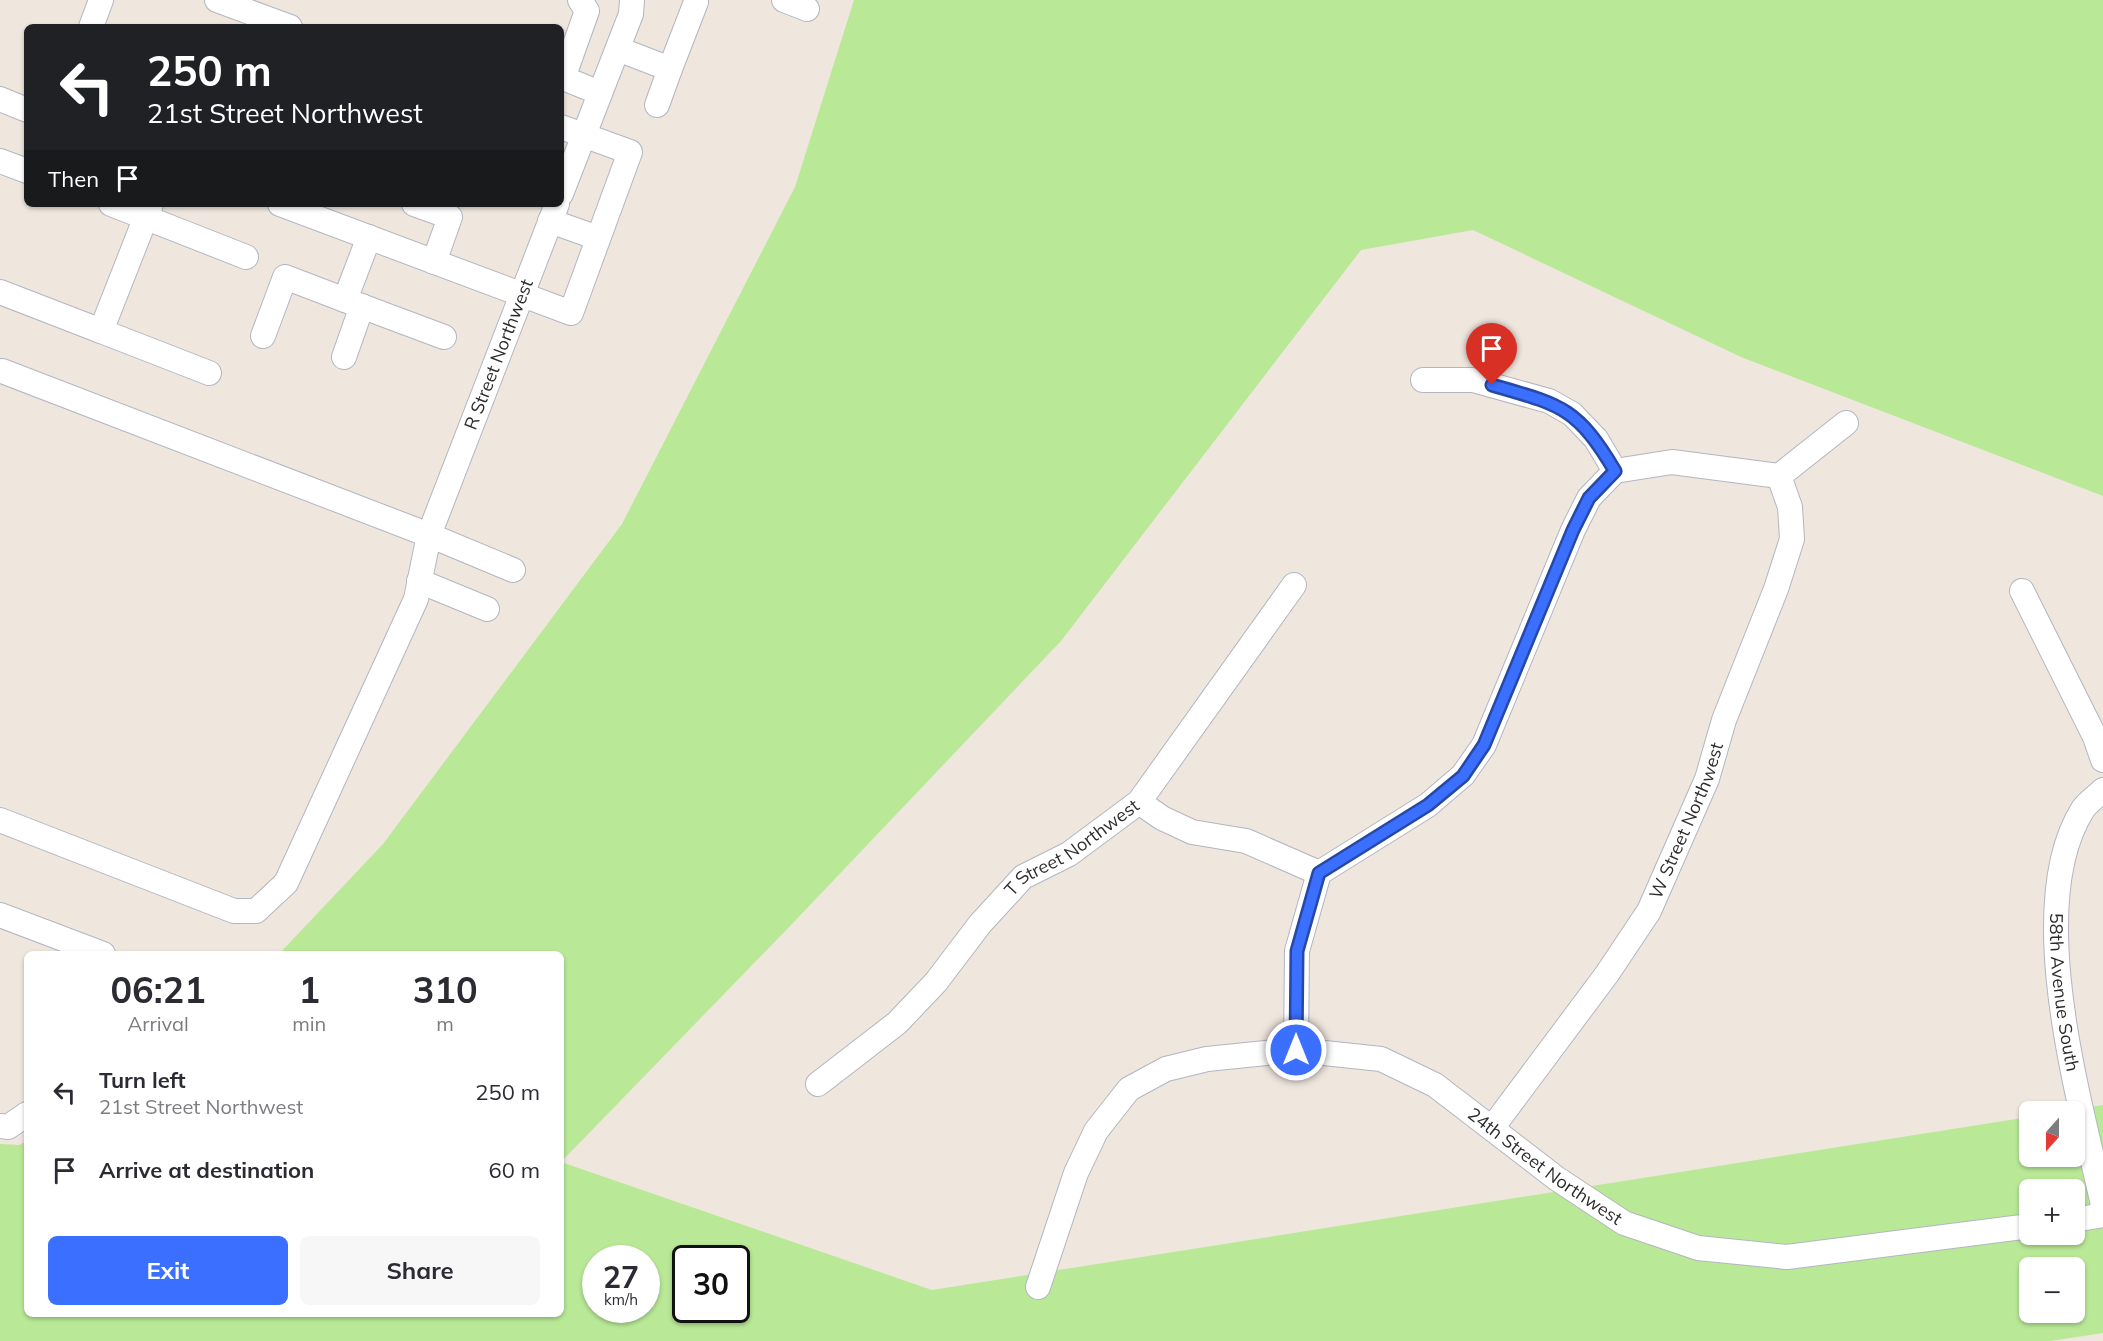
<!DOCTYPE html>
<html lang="en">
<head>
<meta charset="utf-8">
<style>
	body { margin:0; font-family:Mulish,sans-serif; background:#f7f7f7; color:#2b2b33; height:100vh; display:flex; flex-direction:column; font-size:22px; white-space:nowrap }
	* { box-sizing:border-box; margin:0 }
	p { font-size:20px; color:#7c7c81 }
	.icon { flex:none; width:33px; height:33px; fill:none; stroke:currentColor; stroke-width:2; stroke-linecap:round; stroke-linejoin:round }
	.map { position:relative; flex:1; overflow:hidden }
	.panel { position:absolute; left:24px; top:951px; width:540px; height:366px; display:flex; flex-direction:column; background:#fff; border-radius:9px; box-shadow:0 2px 4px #0004 }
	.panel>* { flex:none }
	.guide { position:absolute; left:24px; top:24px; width:540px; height:183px; border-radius:9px; box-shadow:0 2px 4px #0004; background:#202124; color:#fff; overflow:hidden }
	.needle { width:39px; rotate:201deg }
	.controls { position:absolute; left:2019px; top:1101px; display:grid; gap:12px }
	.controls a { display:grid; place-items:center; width:66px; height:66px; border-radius:9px; background:#fff; box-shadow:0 2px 4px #0004; font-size:30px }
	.speed { position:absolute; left:582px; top:1245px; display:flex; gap:12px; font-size:30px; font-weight:700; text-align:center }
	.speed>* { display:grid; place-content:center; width:78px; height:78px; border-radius:50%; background:#fff; box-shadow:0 2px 4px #0004; line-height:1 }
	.speed small { font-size:15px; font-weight:400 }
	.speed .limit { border:3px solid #111; border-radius:9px; background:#fff; color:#111 }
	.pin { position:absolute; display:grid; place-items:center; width:51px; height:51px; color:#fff; margin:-62px -26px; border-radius:50% 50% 50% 0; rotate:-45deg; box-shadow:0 0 6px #0007 }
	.pin .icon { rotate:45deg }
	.me { position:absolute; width:66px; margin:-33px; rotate:0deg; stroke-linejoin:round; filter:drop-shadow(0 0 4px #0008) }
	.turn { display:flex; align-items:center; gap:21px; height:126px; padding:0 24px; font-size:27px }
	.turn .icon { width:78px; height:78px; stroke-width:2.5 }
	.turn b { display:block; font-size:42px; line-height:51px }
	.then { display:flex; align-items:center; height:57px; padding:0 24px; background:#0003; gap:12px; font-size:22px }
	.eta { display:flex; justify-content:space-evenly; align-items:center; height:102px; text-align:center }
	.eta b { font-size:36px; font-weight:700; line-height:42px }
	.cta { display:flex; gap:12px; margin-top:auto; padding:12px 24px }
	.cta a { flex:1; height:69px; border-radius:9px; background:#3b6fff; color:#fff; font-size:24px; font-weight:700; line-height:69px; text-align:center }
	.cta a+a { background:#f7f7f7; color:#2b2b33 }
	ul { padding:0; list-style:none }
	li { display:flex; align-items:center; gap:18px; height:78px; padding:0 24px }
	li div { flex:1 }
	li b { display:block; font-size:22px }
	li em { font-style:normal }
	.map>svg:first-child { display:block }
</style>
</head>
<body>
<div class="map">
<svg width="2103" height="1341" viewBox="0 0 2103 1341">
	<rect width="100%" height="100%" fill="#efe6de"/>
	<g fill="#b9e997" fill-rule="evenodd">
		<path d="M854,0H2103V496L1741,357L1473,230L1361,250L1061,641L792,924L561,1162V954H279L383,844L622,524L795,187Z"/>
		<path d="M2103,1105V1333L2050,1341H0V1144L19,1145L27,1141V1314H561V1162L932,1290L2029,1117L2030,1156H2074V1112L2065,1111ZM2030,1190H2074V1234H2030ZM596,1258H646V1310H596ZM686,1258H736V1310H686ZM2030,1268H2074V1312H2030Z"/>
	</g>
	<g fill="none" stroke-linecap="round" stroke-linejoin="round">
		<g stroke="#b2b6c1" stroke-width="26">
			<g id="minor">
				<path d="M217,0L290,27"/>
				<path d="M580,0L587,11L563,78L600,93"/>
				<path d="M784,0L807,9"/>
				<path d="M91,27L101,0"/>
				<path d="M618,49L670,69L696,2"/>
				<path d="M0,99L27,110"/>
				<path d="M657,105L670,69"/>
				<path d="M0,161L27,171"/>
				<path d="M561,194L631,14L632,0"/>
				<path d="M111,204L246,257"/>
				<path d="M280,204L571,313L630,152L561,127"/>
				<path d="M414,204L450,217L434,262"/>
				<path d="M550,221L598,238"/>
				<path d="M0,292L101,331L151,204"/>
				<path d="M345,300L444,337"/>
				<path d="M101,331L209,373"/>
				<path d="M263,336L285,277L345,300L369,237"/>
				<path d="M344,357L362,306"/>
				<path id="s1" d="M2,371L429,535L557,204"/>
				<path d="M1423,380H1473L1549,401L1572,414L1596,439L1615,471L1672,462L1779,476L1846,423"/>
				<path d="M419,581L487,609"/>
				<path d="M2022,591L2095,737L2103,760"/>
				<path id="s2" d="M2103,790C2097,796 2088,802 2083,809C2022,905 2080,1100 2103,1205"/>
				<path d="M1139,802L1162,818L1192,832L1246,841L1319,873"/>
				<path d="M0,820L234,911H256L286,883L416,599L429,535L513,570"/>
				<path d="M0,915L103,954"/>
				<path d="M1296,1050L1297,951L1319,873L1428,805L1463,775L1484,745L1573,530L1589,498L1615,471"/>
				<path id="s3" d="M818,1084L897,1023L936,982L980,924L1023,877L1069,854L1139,802L1294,585"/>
				<path d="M0,1126L8,1127L27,1114"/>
				<path id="s4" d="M1492,1128L1607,974L1649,911L1707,779L1724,720L1776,589L1792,539L1790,507L1779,476"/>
				<path d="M2074,1220L2103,1215"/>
				<path id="s5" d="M1038,1287L1076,1173L1096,1131L1129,1089L1166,1069L1207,1059L1296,1050L1381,1059L1435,1085L1556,1178L1624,1223L1698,1248L1787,1257L2030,1226"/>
			</g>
		</g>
		<use href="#minor" stroke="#fff" stroke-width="24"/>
	</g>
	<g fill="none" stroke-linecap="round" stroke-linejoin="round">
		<g stroke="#2648a6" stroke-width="15">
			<path id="route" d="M1296,1050L1297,951L1319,873L1428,805L1463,776L1484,745L1573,530L1589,498L1615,471C1577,407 1561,405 1492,385"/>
		</g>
		<use href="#route" stroke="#3b6fff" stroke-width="10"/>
	</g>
	<g text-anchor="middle" stroke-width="4.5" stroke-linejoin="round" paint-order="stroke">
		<g font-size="18" fill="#2c2c2c" stroke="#fff">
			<text dy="6" stroke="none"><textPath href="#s1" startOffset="651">R Street Northwest</textPath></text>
			<text dy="6" stroke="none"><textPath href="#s4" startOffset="366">W Street Northwest</textPath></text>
			<text dy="6" stroke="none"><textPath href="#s3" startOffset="350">T Street Northwest</textPath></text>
			<text dy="6" stroke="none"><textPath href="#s2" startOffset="216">58th Avenue South</textPath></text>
			<text dy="6" stroke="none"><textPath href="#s5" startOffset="676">24th Street Northwest</textPath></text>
		</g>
	</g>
</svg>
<div class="controls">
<a><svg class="needle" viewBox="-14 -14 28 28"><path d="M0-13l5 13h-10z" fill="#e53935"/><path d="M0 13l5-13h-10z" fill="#7c7c81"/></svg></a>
<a>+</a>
<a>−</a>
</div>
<div class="speed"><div>27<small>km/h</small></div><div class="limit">30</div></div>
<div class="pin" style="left:1492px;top:385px;background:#d93025"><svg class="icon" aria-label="arrive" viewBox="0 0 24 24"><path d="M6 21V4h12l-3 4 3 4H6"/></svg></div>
<svg class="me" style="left:1296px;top:1050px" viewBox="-20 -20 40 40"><circle r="17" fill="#3b6fff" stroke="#fff" stroke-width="3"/><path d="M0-11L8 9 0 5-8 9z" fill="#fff"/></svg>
<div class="guide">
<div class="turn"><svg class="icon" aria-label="left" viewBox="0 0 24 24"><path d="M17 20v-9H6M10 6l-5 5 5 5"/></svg><div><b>250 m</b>21st Street Northwest</div></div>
<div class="then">Then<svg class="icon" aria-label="arrive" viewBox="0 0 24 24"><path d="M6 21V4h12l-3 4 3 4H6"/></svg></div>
</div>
<section class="panel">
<div class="eta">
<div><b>06:21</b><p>Arrival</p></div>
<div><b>1</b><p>min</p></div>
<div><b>310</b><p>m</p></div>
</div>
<ul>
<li><svg class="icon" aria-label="left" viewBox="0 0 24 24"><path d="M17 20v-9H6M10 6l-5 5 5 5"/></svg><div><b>Turn left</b><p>21st Street Northwest</p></div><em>250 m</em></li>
<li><svg class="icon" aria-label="arrive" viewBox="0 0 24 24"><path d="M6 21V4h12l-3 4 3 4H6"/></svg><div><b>Arrive at destination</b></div><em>60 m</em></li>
</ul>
<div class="cta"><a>Exit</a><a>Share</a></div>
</section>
</div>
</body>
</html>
